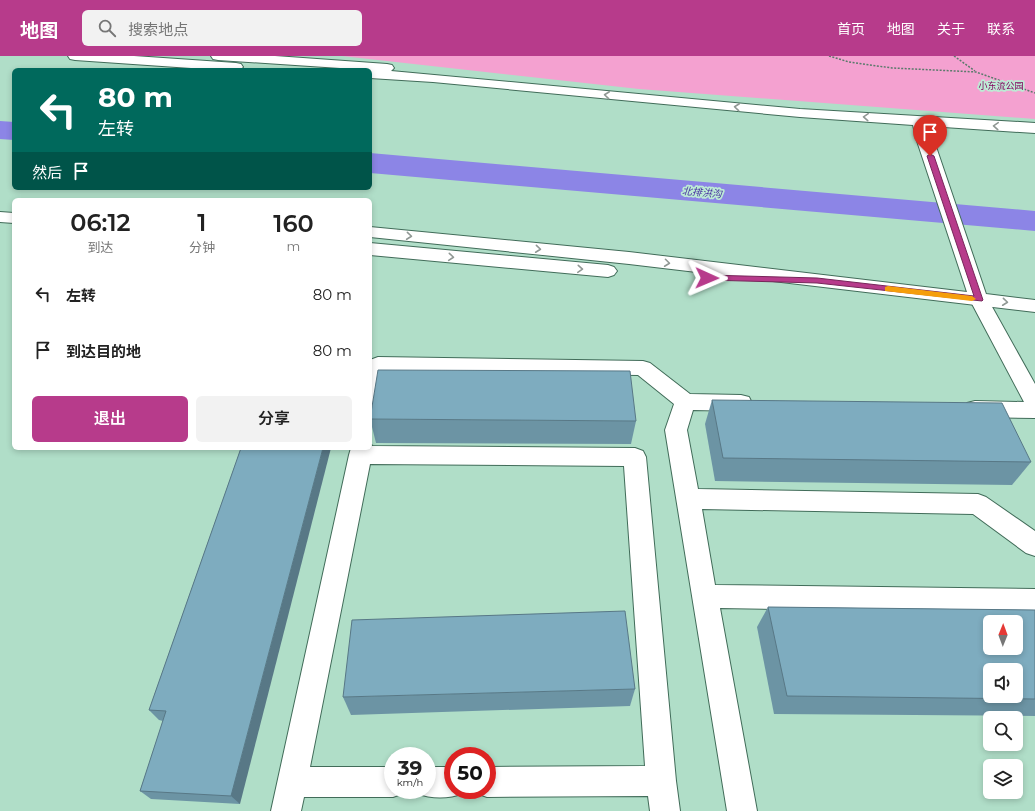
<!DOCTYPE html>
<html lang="zh">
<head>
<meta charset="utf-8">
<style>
	body { margin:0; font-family:Montserrat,"Noto Sans SC",sans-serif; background:#f2f2f2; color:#222; height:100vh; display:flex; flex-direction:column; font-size:15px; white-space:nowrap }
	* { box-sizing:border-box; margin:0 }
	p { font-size:13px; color:#767676 }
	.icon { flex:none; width:22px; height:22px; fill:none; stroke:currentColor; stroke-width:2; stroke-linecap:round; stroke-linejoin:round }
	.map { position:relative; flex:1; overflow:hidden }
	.side { position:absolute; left:12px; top:142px; width:360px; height:252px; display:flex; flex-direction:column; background:#fff; border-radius:6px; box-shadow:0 2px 6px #0003 }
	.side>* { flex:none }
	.top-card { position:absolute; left:12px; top:12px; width:360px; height:122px; border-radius:6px; box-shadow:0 2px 6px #0003; background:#00695c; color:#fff; overflow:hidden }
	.needle { width:26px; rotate:1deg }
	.controls { position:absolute; left:983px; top:559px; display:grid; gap:8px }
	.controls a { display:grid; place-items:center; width:40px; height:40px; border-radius:6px; background:#fff; box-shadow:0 2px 6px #0003; font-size:20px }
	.speed { position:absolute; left:384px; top:691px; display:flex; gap:8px; font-size:20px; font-weight:700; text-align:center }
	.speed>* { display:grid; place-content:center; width:52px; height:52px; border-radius:50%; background:#fff; box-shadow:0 2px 6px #0003; line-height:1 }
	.speed small { font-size:10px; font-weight:400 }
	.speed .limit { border:6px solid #d22; background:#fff; color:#111 }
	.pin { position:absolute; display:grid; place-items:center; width:34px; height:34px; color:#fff; margin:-41px -17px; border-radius:50% 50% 50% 0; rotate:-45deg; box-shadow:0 0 4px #0007 }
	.pin .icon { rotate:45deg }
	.me { position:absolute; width:44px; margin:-22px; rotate:91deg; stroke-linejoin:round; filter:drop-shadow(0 0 3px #0008) }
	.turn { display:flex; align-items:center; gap:14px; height:84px; padding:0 20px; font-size:18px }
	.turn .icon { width:52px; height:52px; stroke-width:2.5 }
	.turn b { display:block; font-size:28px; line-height:34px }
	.then { display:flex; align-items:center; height:38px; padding:0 20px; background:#0003; gap:8px; font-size:15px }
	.eta { display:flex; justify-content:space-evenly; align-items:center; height:68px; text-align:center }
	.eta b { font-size:24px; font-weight:600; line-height:28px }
	.cta { display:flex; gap:8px; margin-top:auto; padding:8px 20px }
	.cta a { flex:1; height:46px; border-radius:6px; background:#b73b8b; color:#fff; font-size:16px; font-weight:600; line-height:46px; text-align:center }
	.cta a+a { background:#f2f2f2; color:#222 }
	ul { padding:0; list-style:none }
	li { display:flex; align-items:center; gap:12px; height:56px; padding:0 20px }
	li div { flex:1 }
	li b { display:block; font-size:15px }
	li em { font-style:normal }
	header { display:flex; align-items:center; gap:24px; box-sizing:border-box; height:56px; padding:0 20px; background:#b73b8b; color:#fff }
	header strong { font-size:19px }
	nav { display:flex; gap:22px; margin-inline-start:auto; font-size:14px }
	.search { width:280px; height:36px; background:#f2f2f2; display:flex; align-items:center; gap:10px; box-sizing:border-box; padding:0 14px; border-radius:6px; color:#767676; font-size:15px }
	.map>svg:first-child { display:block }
</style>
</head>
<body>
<header>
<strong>地图</strong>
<div class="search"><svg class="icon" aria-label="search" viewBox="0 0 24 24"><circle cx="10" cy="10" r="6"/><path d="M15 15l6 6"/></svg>搜索地点</div>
<nav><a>首页</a><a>地图</a><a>关于</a><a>联系</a></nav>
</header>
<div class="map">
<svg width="1035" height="755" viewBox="0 0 1035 755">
	<rect width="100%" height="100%" fill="#b0dec8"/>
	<path fill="#f4a1d0" d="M342,0H1035V63L639,33Z"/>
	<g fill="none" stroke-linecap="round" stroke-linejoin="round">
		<g fill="#8c85e6" fill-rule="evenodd">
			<path d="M0,65L14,66V84L0,83Z"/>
			<path d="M370,97L1035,155V175L370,117Z"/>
		</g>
		<g stroke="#416c59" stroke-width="2">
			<g id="minor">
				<path d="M979,238L986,240L1035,328V362L975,361L967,359L964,353L967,347L975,345L1024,346L970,244L972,240Z"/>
				<path d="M378,301L643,305L650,307L690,338L741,339L749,341L752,347L749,353L741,355L693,354L687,374L698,433L978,438L986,441L1035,475V500L1026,497L973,458L702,453L715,529L1035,533V557L720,552L757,755H727L665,374L674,348L638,319L387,315L381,350L378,356L370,358V304Z"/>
				<path d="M370,386L372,390L635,392L643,395L646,401L676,725L680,755H650L648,740L487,741L476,737L475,734H487V711L645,710L624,410L370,408L310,711H393V734H405L404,737L393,741H304L301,755H271L349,399L351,392H370Z"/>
				<path d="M427,711H453V734H465L464,737C448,743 432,743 416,737L415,734H427Z"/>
			</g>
		</g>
		<g stroke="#416c59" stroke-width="2">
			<g id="secondary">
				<path d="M68,0H134L236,7L241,8L243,11L240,14H220L75,4L70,3Z"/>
				<path d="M211,0H275L387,8L392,9L394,12L391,15L800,53L1035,67V77L929,70L986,238L1035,244V256L629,208L370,181V171L629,196L967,236L917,85L913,69L800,61L433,26L370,22V14L218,4L213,3Z"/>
				<path d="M0,156L14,157V167L0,166Z"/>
				<path d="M370,187L608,209L614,211L617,215L614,219L608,221L370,199Z"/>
			</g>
		</g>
		<g stroke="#5a7a6b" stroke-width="1.5" stroke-dasharray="2 1.5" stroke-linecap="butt">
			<path d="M829,0L849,6L892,12L976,16L1035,37"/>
			<path d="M954,0L975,15"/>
		</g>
		<use href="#minor" fill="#fff" fill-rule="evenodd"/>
		<use href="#secondary" fill="#fff" fill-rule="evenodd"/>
	</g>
	<g fill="#6c94a4">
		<path d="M712,344L1031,406L1012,429L715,425L705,368Z"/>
		<path d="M370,363L636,365L631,388L376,387Z"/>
		<path d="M241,392L240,748L151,743L140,735L163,665L159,664L149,654Z"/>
		<path d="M768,551L1035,554V660L774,658L757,571Z"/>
		<path d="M635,633L630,650L351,659L343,641Z"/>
	</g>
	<path fill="#587886" d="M323,392H331L240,748L231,740Z"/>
	<g fill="#7eacbf" stroke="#587886" fill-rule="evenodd">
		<path d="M378,314L630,315L636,365L370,363Z"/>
		<path d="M712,344L1002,347L1031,406L723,402Z"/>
		<path d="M241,392H323L231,740L140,735L166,655L149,654Z"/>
		<path d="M768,551L1035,554V643L787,640ZM990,566H1016V592H990ZM990,614H1016V640H990Z"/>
		<path d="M625,555L635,633L343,641L352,564Z"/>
	</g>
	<defs><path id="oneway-chevron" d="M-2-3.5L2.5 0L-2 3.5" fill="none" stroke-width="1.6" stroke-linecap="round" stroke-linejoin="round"/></defs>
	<g stroke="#909894">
		<use href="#oneway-chevron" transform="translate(607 39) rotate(-174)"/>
		<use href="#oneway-chevron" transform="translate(737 51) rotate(-174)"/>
		<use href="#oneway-chevron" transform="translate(866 61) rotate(-176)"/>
		<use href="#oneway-chevron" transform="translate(996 70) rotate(-176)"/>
		<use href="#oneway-chevron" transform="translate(409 180) rotate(6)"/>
		<use href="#oneway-chevron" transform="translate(538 193) rotate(6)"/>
		<use href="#oneway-chevron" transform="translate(451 201) rotate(5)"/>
		<use href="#oneway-chevron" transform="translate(667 207) rotate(7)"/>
		<use href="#oneway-chevron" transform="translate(580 213) rotate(4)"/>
		<use href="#oneway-chevron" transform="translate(1005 246) rotate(6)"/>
	</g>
	<path fill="#b73b8b" stroke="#77265a" d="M930,98L934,100L983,244L982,245L817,227L707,224L703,222L707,219L817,222L974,240L927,100Z"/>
	<path fill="#f59e0b" d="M888,230L972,240L976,243L972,245L885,235V231Z"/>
	<g text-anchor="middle" stroke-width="3.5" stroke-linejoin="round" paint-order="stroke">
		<g font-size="9" fill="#840560" stroke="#bdebd5">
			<text x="1001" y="33">小东流公园</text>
		</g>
		<g font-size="10" font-style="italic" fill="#4731a1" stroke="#bdebd5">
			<text transform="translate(702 136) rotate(5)" y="4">北排洪沟</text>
		</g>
	</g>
</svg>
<div class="controls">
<a><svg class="needle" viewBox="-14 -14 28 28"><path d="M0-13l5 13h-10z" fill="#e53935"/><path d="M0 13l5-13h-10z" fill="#767676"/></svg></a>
<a><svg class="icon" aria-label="sound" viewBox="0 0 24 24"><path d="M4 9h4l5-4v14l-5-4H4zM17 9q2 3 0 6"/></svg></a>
<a><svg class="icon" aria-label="search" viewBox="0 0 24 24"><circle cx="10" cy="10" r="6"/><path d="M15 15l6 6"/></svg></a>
<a><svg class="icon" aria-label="layers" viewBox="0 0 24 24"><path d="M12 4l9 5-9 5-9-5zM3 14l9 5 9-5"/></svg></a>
</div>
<div class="speed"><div>39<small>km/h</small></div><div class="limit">50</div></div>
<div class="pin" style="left:930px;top:100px;background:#d93025"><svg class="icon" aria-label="arrive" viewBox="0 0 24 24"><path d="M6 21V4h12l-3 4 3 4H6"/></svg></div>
<svg class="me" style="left:707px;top:222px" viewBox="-20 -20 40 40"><path d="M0-17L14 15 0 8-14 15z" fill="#b73b8b" stroke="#fff" stroke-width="4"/></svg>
<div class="top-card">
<div class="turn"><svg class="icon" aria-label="left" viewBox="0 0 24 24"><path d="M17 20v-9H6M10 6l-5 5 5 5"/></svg><div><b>80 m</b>左转</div></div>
<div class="then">然后<svg class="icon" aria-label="arrive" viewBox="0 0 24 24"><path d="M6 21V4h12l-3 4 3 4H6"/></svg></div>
</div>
<section class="side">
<div class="eta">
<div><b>06:12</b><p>到达</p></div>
<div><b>1</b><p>分钟</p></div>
<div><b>160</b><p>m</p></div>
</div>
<ul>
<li><svg class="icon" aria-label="left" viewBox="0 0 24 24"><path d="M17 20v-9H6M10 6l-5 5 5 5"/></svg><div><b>左转</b></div><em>80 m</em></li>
<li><svg class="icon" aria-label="arrive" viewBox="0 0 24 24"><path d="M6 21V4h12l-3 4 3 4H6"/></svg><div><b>到达目的地</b></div><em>80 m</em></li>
</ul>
<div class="cta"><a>退出</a><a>分享</a></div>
</section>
</div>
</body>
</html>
